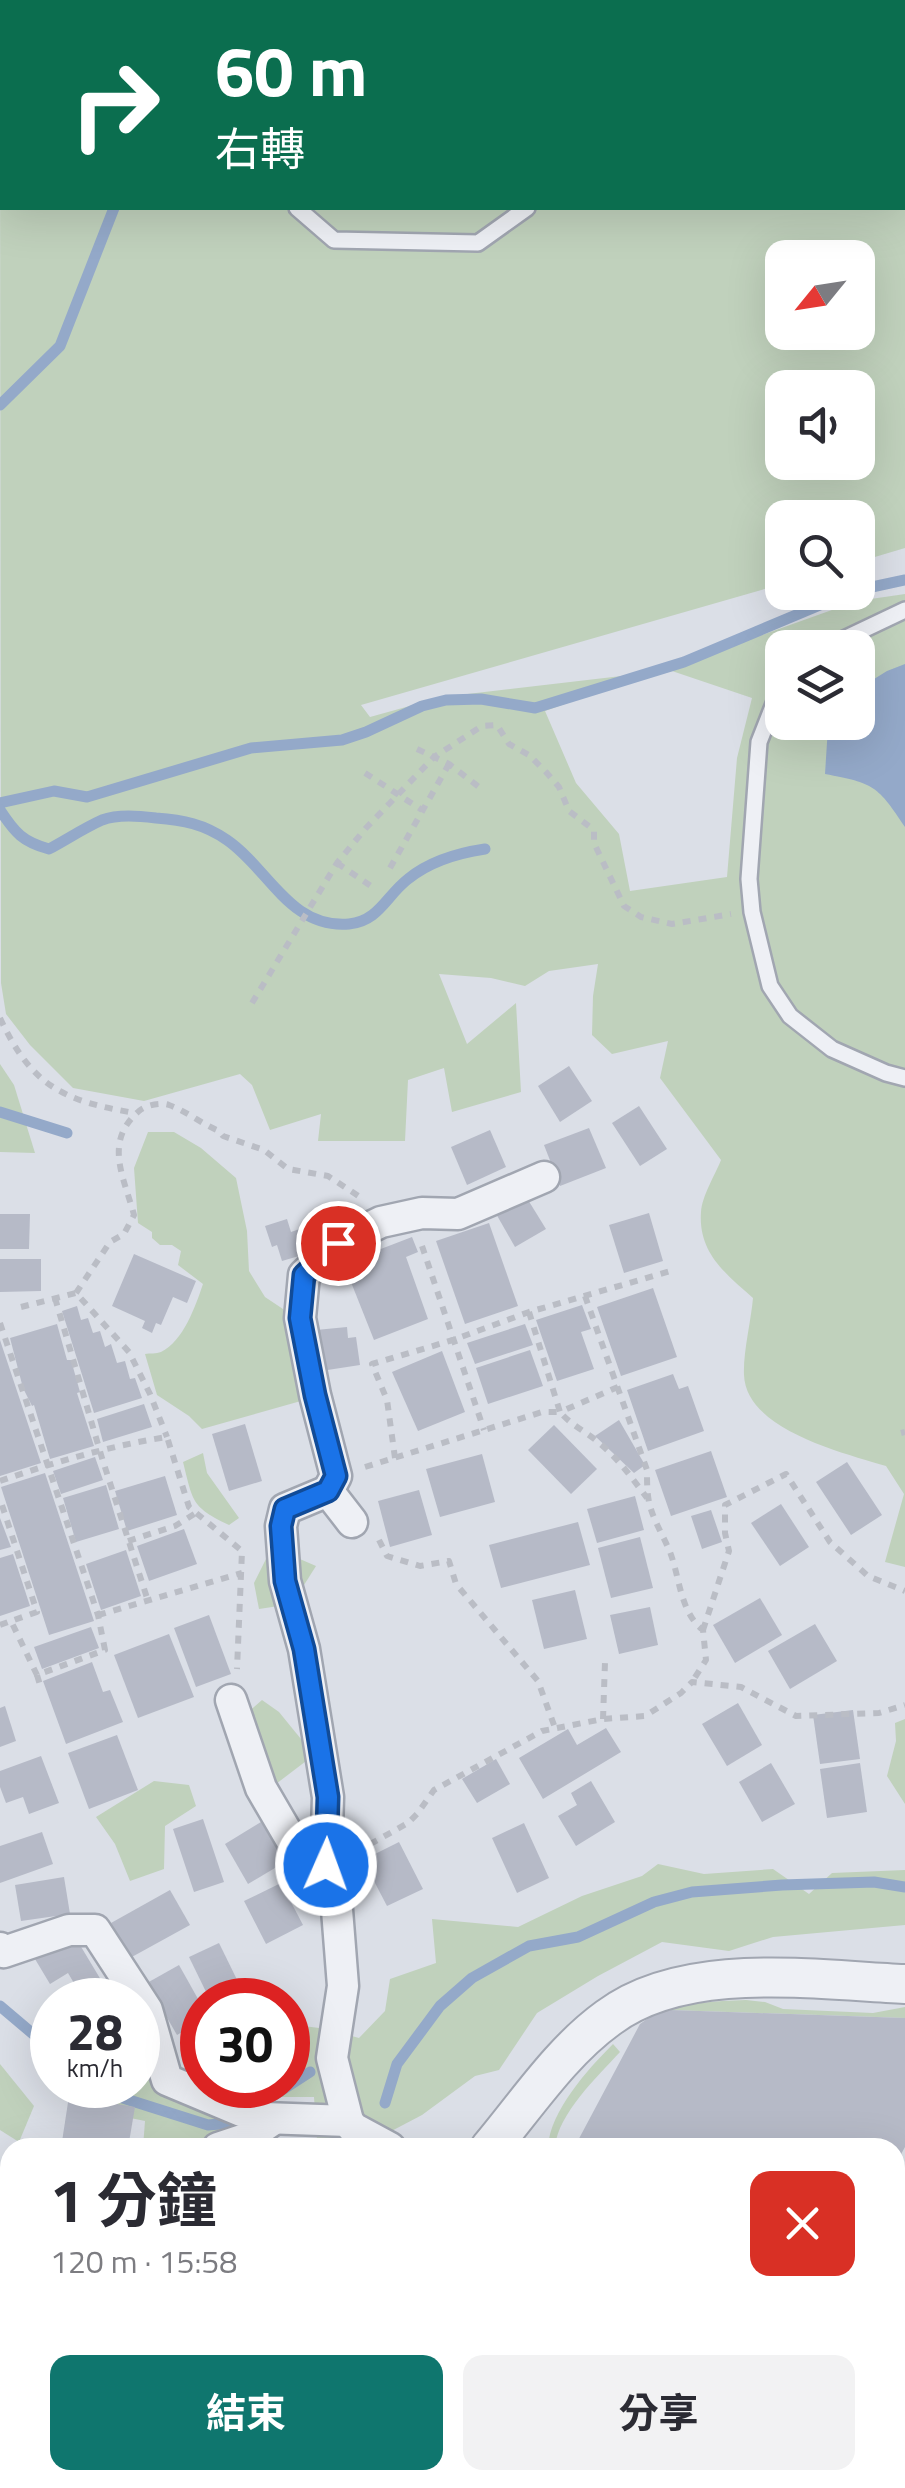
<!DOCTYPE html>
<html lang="zh-TW">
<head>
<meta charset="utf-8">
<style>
	body { margin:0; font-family:"Titillium Web","Noto Sans TC",sans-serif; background:#f2f2f3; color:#2b2b33; height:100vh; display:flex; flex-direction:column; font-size:38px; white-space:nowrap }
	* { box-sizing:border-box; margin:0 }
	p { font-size:32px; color:#7c7c81 }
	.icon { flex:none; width:55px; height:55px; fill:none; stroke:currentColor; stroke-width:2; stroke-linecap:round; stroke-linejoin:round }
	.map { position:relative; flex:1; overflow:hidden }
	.side { position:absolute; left:0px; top:2138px; width:905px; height:352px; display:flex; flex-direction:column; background:#fff; border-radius:30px 30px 0 0; box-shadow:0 10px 40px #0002 }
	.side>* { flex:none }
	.guide { position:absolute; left:0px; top:0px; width:905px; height:210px; box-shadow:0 10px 40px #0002; background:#0b6e4f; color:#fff; overflow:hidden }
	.needle { width:65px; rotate:240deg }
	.fabs { position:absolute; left:765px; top:240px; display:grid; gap:20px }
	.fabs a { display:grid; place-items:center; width:110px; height:110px; border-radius:20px; background:#fff; box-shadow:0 10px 40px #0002; font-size:50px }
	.speed { position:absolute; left:30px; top:1978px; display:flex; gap:20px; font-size:50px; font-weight:700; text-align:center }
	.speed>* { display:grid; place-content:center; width:130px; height:130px; border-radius:50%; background:#fff; box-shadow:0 10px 40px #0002; line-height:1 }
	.speed small { font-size:25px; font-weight:400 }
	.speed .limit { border:15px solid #d22; background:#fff; color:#111 }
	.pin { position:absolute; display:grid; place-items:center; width:85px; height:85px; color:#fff; margin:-42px; border:5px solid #fff; border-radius:50%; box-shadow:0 2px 10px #0007 }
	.me { position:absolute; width:110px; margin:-55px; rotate:2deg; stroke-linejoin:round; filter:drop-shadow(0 0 8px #0008) }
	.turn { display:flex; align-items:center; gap:35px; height:210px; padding:0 50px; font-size:45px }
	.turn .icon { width:130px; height:130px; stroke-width:2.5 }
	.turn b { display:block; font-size:70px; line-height:85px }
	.round { display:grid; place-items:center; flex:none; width:105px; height:105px; border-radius:20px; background:#f2f2f3 }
	.head { display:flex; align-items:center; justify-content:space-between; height:170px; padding:0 50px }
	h1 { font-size:60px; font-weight:700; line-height:75px }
	.button { display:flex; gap:20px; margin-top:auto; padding:20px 50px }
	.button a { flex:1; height:115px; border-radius:20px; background:#0f766e; color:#fff; font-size:40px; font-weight:700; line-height:115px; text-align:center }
	.button a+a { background:#f2f2f3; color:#2b2b33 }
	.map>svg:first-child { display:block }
</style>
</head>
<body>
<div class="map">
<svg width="905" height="2488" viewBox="0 0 905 2488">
	<rect width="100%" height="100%" fill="#dbdfe7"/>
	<g fill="#c0d1bc" fill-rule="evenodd">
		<path d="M0,0H905V548L858,562V518H782V584L361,705L370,717L442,697L630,675L748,640L857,601L905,594V1567L885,1562L904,1494L886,1466C844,1453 746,1430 744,1375C743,1353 751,1321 753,1298C726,1274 698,1253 701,1212C702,1196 715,1175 721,1160L660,1078L668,1041L612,1054L592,1035L593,996L598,964L549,971L525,986L491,978L439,974L467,1044L516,1003L521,1092L452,1112L444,1068L408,1080L405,1141H318L321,1114L270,1130L252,1085L240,1074L144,1101L73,1088L30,1045L6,1014L1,983L0,110L2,111V208H902V2H2V9H0ZM782,258H858V332H782ZM782,388H858V462H782ZM782,648H858V722H782ZM672,671L752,698L737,758L727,877L630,891L619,834L576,783L545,711L616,686Z"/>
		<path d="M0,1064L14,1085L35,1153L0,1152Z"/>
		<path d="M148,1132H174L201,1148L236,1178L247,1231L249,1271L265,1297L283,1309L293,1344L315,1397L202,1429L189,1416L157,1395L145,1354C150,1353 156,1354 161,1352C183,1342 196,1305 203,1284L178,1265L181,1251L172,1245H160L152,1238V1232L138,1223L134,1168Z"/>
		<path d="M203,1453L207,1473L239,1518L229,1525C191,1507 193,1501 183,1462Z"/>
		<path d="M272,1547L316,1566L292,1604L259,1609L254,1583Z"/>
		<path d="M262,1700L279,1712L314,1755L272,1787L227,1731Z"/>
		<path d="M905,1719V1804L887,1776L896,1741L895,1723Z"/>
		<path d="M154,1781L189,1785L196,1806L165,1826L164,1869L130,1881L115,1844L96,1817Z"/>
		<path d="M658,1864L704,1874L773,1869L809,1894L832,1873L905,1870V1925L773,1937L729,1951L662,1942L598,1976L537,2013L499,2070L475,2076L422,2115L361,2147H331L317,2139L314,2097H234L221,2147H143L145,2121L111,2114L96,2085H138V2061L148,2077L203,2105L211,2085H288V2024L327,2029L359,2038L385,2011L390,1979L436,1963L432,1919L518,1927L582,1896L642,1876Z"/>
		<path d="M746,2000L765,2002L783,2009L873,2013L905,2007V2018L671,2010L654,2014C683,2003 714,2001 746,2000Z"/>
		<path d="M613,2044L620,2052C597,2077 558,2114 555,2147H548C550,2111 588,2069 613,2044Z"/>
		<path d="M0,2064L34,2106L19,2142L0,2130Z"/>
		<path d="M0,2274L10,2282V2459L0,2453Z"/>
		<path d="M895,2306L905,2318L900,2356L895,2366Z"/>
		<path d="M264,2480H336L330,2488H264Z"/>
	</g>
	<path fill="#94a9c9" d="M905,664V827C878,786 874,783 825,774L828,727L830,723L858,722V689L887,671Z"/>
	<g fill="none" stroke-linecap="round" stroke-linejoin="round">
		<g stroke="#94a9c9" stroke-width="11">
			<path d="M0,405L60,346L114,208"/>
			<path d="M858,590L905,580"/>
			<path d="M0,803L54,791L87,797L251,748L342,740L366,732L422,706L446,700L481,699L535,708L684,662L851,592"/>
			<path d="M0,810C15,833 23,842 49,849C66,840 84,828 102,820C118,814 139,816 156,818C183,820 204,824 227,840C269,869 290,929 349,924C379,921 386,896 408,879C430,861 458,853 485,849"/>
			<path d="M0,1112L67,1133"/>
			<path d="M0,2006L52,2050"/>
			<path d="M95,2085L107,2093L208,2125L231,2123L310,2072"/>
			<path d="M385,2103L397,2064L440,2006L472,1978L529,1946L578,1937L654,1902L692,1892L782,1885L874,1882L905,1887"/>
			<path d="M0,2415L10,2422"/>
		</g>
	</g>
	<g fill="#b6bac7">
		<path d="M569,1066L592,1101L560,1122L538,1086Z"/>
		<path d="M639,1106L667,1149L640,1166L612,1123Z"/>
		<path d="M589,1128L606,1168L560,1186L544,1145Z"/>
		<path d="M490,1130L506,1167L467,1185L451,1147Z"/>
		<path d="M525,1195L546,1229L515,1247L495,1212Z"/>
		<path d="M649,1213L663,1261L624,1273L609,1225Z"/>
		<path d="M0,1214H30L29,1249H0Z"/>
		<path d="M287,1219L291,1232L308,1226L316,1251L282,1261L277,1245L272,1247L265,1226Z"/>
		<path d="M489,1223L518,1306L465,1324L436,1241Z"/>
		<path d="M412,1237L418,1252L406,1257L428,1319L374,1340L345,1267L361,1261L360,1257Z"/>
		<path d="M134,1254L196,1281L187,1303L173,1297L161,1325L156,1323L152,1333L142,1328L145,1321L112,1306Z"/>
		<path d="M0,1259H41V1291L0,1292Z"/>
		<path d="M653,1288L677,1357L621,1376L597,1307Z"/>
		<path d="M582,1305L591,1329L581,1332L594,1369L557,1381L536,1320Z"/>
		<path d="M77,1306L81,1320L88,1318L93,1333L100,1331L105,1347L111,1344L117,1363L125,1361L130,1379L135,1378L142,1398L94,1413L62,1311Z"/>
		<path d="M57,1324L67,1360H71L80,1392L77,1393L94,1446L50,1459L34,1405L32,1406L23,1388L10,1338Z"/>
		<path d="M525,1324L533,1345L475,1364L467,1343Z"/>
		<path d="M347,1327L348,1338L356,1337L360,1365L321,1371L316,1330Z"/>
		<path d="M0,1340L41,1463L0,1476Z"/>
		<path d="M530,1350L543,1386L488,1404L476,1368Z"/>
		<path d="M442,1351L465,1412L418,1431L392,1372Z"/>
		<path d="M673,1374L679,1389L688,1386L704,1431L648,1451L627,1390Z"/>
		<path d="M144,1404L152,1427L103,1442L97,1419Z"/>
		<path d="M619,1420L645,1465L634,1473L595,1436Z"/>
		<path d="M245,1424L262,1481L229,1491L212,1434Z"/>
		<path d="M554,1425L597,1469L571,1494L528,1450Z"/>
		<path d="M711,1451L727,1497L671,1516L655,1470Z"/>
		<path d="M482,1454L495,1502L440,1517L426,1469Z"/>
		<path d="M95,1457L103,1480L61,1494L53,1471Z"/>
		<path d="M847,1462L882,1515L851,1535L816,1482Z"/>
		<path d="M45,1473L94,1621L49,1635L1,1487Z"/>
		<path d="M165,1476L177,1515L127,1531L115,1491Z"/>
		<path d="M106,1485L119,1529L76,1542L63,1498Z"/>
		<path d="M419,1490L432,1535L390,1547L378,1501Z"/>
		<path d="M635,1496L644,1530L597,1543L587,1509Z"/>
		<path d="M781,1504L809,1547L780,1566L751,1523Z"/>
		<path d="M711,1510L722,1542L702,1549L691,1516Z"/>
		<path d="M0,1518L11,1547L0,1550Z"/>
		<path d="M578,1522L590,1565L501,1588L489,1545Z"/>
		<path d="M184,1529L197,1564L149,1581L137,1546Z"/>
		<path d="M640,1537L653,1588L611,1598L598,1548Z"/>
		<path d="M126,1550L141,1596L101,1610L86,1564Z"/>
		<path d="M13,1554L30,1606L0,1616V1558Z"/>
		<path d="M575,1590L587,1639L544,1649L532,1600Z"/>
		<path d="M760,1598L782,1635L735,1663L713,1625Z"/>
		<path d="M650,1607L658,1645L619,1654L610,1615Z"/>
		<path d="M209,1615L231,1674L196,1687L174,1628Z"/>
		<path d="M815,1624L837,1661L790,1689L768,1651Z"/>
		<path d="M91,1627L99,1648L42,1669L34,1647Z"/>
		<path d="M169,1634L194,1697L138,1718L114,1655Z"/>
		<path d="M92,1662L103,1692L110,1690L123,1722L66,1744L43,1681Z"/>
		<path d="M738,1703L762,1745L727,1766L702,1724Z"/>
		<path d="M5,1706L16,1741L0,1747V1708Z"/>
		<path d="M853,1710L860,1759L820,1764L813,1715Z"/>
		<path d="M606,1728L621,1752L543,1799L519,1758L568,1729L577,1745Z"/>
		<path d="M117,1735L138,1790L89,1809L68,1753Z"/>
		<path d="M41,1756L59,1803L29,1814L23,1797L6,1803L0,1787V1771Z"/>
		<path d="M496,1759L510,1784L477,1803L462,1779Z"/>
		<path d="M771,1763L795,1804L762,1822L739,1782Z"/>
		<path d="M860,1763L867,1812L827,1818L820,1769Z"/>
		<path d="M591,1781L615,1822L576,1846L558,1816L577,1805L571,1793Z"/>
		<path d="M203,1819L224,1882L194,1892L173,1829Z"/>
		<path d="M261,1822L285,1862L248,1884L225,1844Z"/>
		<path d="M524,1823L549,1878L517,1893L492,1838Z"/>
		<path d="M42,1832L53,1864L0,1883V1846Z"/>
		<path d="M399,1842L423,1889L387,1906L363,1860Z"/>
		<path d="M64,1877L70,1914L21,1921L15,1885Z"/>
		<path d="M281,1883L303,1925L266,1944L244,1901Z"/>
		<path d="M170,1890L190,1925L130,1958L111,1923Z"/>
		<path d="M74,1935L113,2000H84L68,1973L50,1984L35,1959Z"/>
		<path d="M219,1943L245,1996L238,2000H210L189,1957Z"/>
		<path d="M179,1965L202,2006V2020L177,2035L147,1983Z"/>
		<path d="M671,2010L905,2018V2147L895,2165V2148H574L640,2024L654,2014Z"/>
		<path d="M69,2096L135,2107L128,2148H61Z"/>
		<path d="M903,2338H905V2448L895,2436V2366L900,2356Z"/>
		<path d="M373,2480H412L421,2488H374Z"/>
		<path d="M475,2480H586L595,2488H468Z"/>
		<path d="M631,2480H688L668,2488H634Z"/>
		<path d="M699,2480H805L808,2488H695Z"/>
	</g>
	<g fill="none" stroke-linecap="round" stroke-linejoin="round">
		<g stroke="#a1a6b1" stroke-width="20">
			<g id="service">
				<path d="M902,23L905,22"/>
				<path d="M0,24L2,25"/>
				<path d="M297,208L334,240L478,243L527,208"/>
				<path d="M825,648L905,610"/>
				<path d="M782,687L779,691L759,742L749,879L752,912L770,986L790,1016L832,1049L886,1073L905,1078"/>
				<path d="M895,2212L905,2204"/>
				<path d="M895,2276L905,2284"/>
				<path d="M895,2477L905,2485"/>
				<path d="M436,2488L443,2480"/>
				<path d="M849,2488L863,2480"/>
			</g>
		</g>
		<g stroke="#a1a6b1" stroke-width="35">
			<g id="minor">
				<path d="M328,1491L336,1476L315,1395L300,1318L304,1275L338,1243L381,1222L422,1213L458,1214L544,1177"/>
				<path d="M352,1522L328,1491L285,1509L281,1526L285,1581L304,1649L328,1797L326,1865L336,1897L343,1986L332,2058L348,2121L353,2128L390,2148"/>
				<path d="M231,1700L261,1788L303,1860L331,1891"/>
				<path d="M0,1948L4,1952L69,1930H95L147,2010L167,2080L241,2111L264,2118L348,2121"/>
				<path d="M218,2148L245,2139L274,2119"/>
				<path d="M365,2480L367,2488"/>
			</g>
		</g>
		<g stroke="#a1a6b1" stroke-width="42">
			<path id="tertiary" d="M490,2148C527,2104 561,2052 608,2018C685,1960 814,1980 905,1984"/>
		</g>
		<g stroke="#babdc5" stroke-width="6" stroke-dasharray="8 8" stroke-linecap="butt">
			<path d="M65,0L68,2"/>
			<path d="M417,749L449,764L479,787"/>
			<path d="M365,773L422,810"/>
			<path d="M337,863L374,888"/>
			<path d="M390,868L449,764"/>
			<path d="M252,1003L337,863L366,828L434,757L482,726L497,725L509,744L529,755L546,772L559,787L569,811L594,830V843L624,906L641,917L672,924L731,914"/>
			<path d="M0,1018C32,1087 64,1101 135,1113"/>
			<path d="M422,1246L484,1430"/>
			<path d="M76,1293L110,1242L124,1234L134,1215C124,1177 103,1142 139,1111C146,1105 161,1102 169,1105C186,1111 202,1124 219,1131L223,1136L264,1150L288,1169L328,1176L360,1197"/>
			<path d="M585,1296L647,1470C647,1481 647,1492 649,1502C653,1520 663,1535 670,1552C680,1578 680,1612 703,1630L706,1660L692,1682"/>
			<path d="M55,1298L102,1458L148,1601"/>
			<path d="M21,1307L76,1293L129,1352L150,1394L167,1437"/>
			<path d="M529,1312L560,1412L618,1387"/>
			<path d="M0,1323L98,1615L105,1650L37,1675L11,1621L37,1612L0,1499"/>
			<path d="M901,1433L905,1432"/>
			<path d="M395,1458L387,1400L372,1364L453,1340L529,1312L674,1270"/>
			<path d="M365,1467L542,1412H560C571,1425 585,1431 598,1442C618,1458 632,1478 647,1498"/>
			<path d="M0,1481C55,1462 109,1446 167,1437L189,1507L242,1551L237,1669"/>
			<path d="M379,1540L387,1556L420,1566L449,1561L456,1584L538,1681L555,1728"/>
			<path d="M128,1541L175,1526L196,1513"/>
			<path d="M98,1615L242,1573"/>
			<path d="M0,1625L11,1621"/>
			<path d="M703,1630L729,1551L725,1533V1505L786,1474L830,1542L868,1576L905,1591"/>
			<path d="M37,1675L40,1685"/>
			<path d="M603,1719L605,1662"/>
			<path d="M356,1852L408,1823L417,1814L434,1790L542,1731L603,1719L645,1716L681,1693L692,1682L741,1687L796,1716L879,1713L905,1705"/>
			<path d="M658,2480L661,2488"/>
		</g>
		<use href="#service" stroke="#eef0f5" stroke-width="15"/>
		<use href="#minor" stroke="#eef0f5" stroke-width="30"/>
		<use href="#tertiary" stroke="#eef0f5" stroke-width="38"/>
	</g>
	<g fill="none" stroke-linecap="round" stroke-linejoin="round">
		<g stroke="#114b97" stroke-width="25">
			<path id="route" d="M326,1865L328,1797L304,1649L285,1581L281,1526L285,1509L328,1491L336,1476L315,1395L300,1318L304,1275L338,1243"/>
		</g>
		<use href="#route" stroke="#1a73e8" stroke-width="18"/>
	</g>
</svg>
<div class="fabs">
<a><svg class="needle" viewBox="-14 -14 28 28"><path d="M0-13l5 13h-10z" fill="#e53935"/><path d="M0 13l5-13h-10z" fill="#7c7c81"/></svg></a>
<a><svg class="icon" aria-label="sound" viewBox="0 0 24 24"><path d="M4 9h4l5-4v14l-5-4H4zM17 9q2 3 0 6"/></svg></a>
<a><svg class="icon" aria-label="search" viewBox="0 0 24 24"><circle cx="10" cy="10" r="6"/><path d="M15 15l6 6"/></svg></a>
<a><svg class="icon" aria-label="layers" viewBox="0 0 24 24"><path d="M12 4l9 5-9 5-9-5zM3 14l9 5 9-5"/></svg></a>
</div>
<div class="speed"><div>28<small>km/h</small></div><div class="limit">30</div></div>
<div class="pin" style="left:338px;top:1243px;background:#d93025"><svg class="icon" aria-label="arrive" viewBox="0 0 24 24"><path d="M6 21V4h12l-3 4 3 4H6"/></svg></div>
<svg class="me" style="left:326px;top:1865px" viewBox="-20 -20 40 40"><circle r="17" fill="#1a73e8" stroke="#fff" stroke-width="3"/><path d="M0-11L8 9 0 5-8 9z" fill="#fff"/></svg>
<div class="guide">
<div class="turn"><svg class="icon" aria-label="right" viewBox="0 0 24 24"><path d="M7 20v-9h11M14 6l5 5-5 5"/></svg><div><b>60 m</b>右轉</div></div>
</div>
<section class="side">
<div class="head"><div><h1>1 分鐘</h1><p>120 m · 15:58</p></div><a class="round" style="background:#d93025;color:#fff"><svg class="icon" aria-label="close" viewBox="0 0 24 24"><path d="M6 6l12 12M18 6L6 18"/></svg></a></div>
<div class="button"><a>結束</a><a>分享</a></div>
</section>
</div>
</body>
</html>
